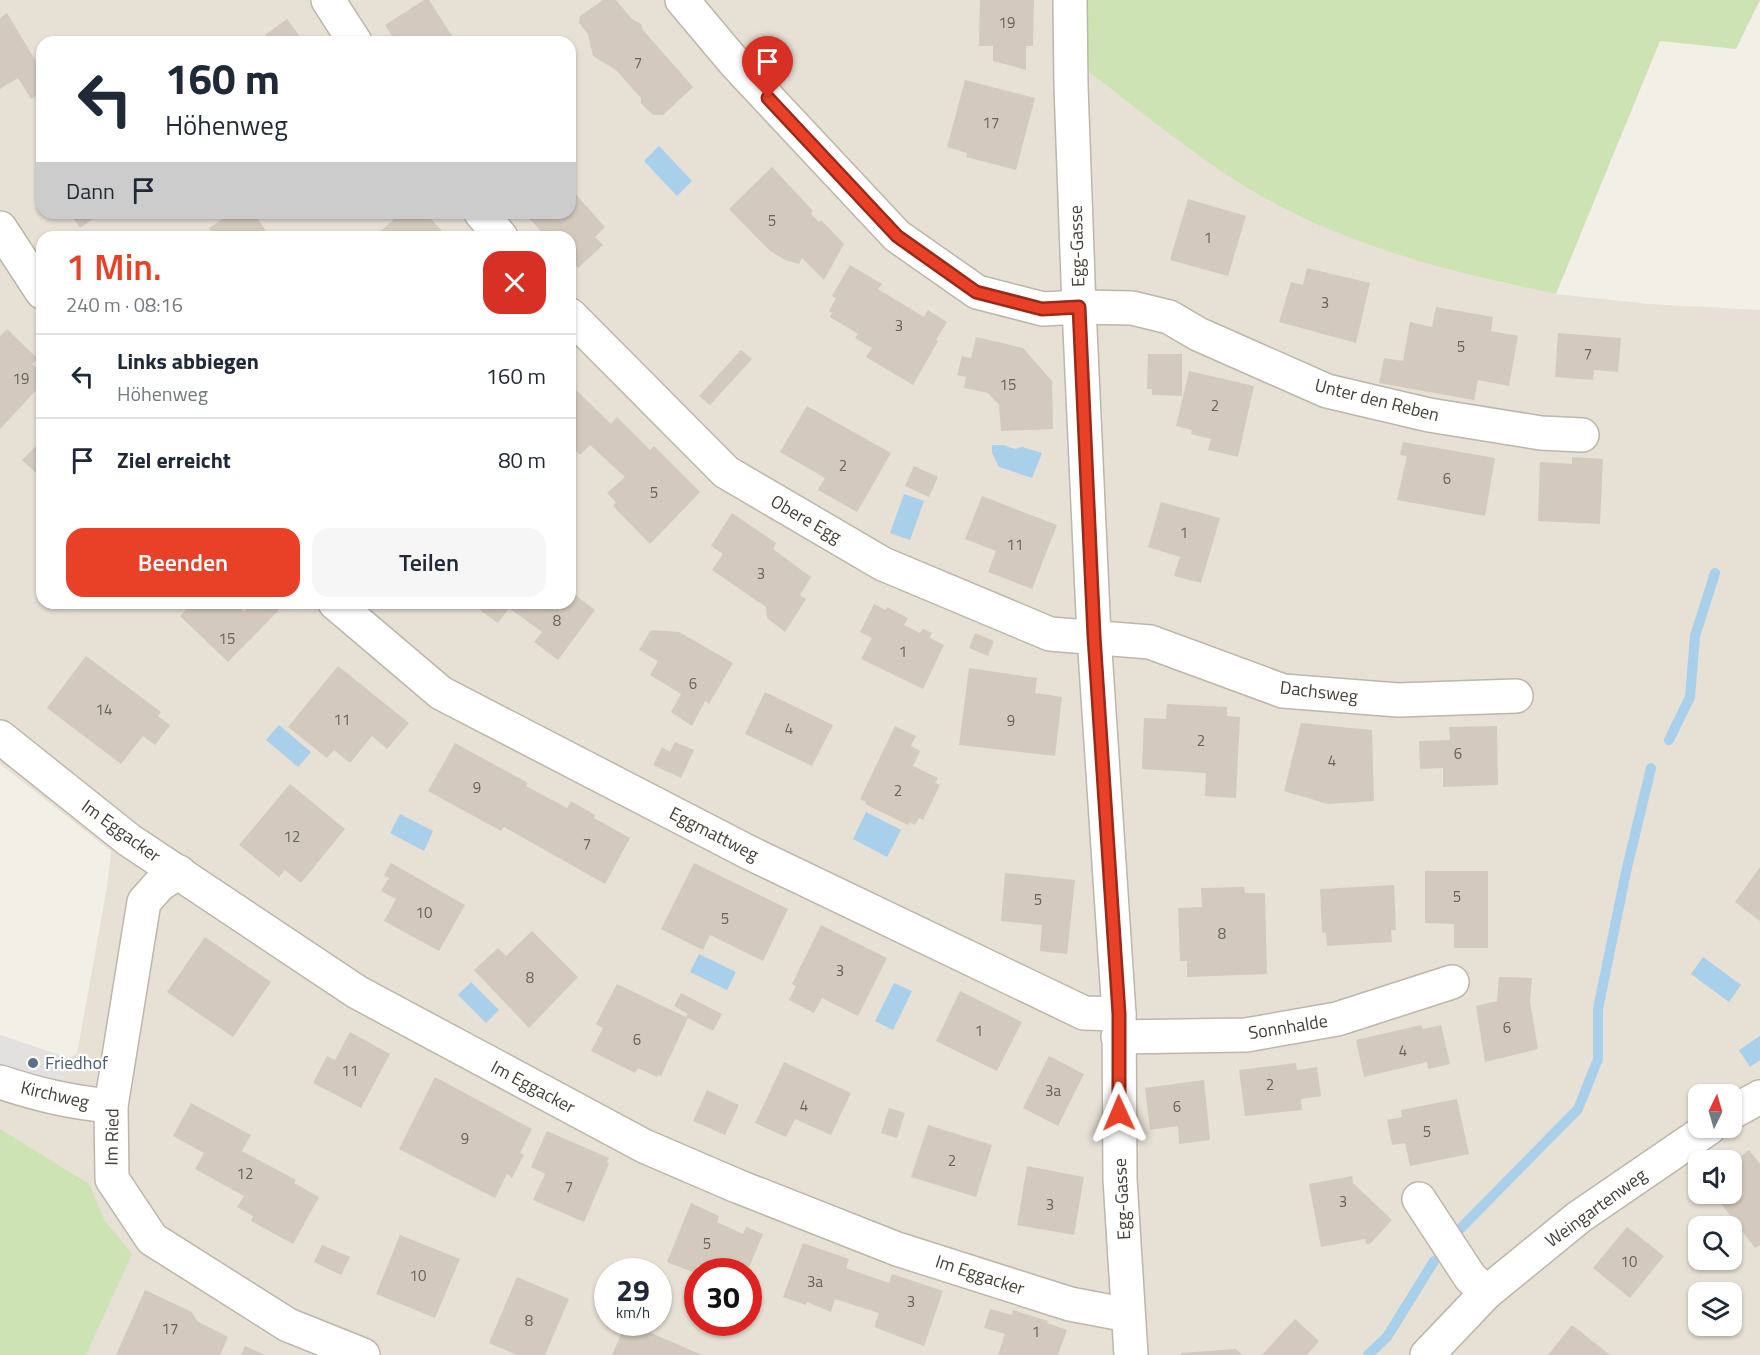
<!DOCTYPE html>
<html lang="de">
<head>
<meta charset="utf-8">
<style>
	body { margin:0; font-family:"Titillium Web",sans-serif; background:#f6f6f7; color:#1f2937; height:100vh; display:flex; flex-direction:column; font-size:22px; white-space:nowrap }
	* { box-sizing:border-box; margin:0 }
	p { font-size:20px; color:#747a83 }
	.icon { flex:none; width:33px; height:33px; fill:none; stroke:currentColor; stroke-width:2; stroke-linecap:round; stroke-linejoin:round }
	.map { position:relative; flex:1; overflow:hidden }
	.panel { position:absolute; left:36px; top:231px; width:540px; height:378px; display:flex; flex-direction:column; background:#fff; border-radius:18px; box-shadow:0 2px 4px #0004 }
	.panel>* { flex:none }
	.hud { position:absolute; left:36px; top:36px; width:540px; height:183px; border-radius:18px; box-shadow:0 2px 4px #0004; background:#fff; color:#1f2937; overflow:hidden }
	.needle { width:39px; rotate:5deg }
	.controls { position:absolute; left:1688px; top:1084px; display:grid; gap:12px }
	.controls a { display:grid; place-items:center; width:54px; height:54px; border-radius:12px; background:#fff; box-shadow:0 2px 4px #0004; font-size:30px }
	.speed { position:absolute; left:594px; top:1258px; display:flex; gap:12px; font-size:30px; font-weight:700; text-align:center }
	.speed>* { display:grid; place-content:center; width:78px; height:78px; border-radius:50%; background:#fff; box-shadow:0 2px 4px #0004; line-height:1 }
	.speed small { font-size:15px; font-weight:400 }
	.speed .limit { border:9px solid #d22; background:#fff; color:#111 }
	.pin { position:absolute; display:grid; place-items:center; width:51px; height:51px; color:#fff; margin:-62px -26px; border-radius:50% 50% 50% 0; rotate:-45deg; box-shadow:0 0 6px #0007 }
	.pin .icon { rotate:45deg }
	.me { position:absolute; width:66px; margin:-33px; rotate:359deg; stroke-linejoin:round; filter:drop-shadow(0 0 4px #0008) }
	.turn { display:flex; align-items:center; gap:21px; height:126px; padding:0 30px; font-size:27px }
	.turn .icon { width:78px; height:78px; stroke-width:2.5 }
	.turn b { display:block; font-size:42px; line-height:51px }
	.then { display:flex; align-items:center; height:57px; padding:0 30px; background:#0003; gap:12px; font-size:22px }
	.round { display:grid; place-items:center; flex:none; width:63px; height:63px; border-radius:18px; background:#f6f6f7 }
	.headline { display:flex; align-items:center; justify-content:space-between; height:102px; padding:0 30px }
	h1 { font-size:36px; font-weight:600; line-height:45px; color:#e94127 }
	.cta { display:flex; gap:12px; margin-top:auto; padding:12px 30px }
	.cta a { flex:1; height:69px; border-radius:18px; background:#e94127; color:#fff; font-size:24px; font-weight:600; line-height:69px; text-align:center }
	.cta a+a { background:#f6f6f7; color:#1f2937 }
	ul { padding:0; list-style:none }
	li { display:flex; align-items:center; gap:18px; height:84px; padding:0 30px; border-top:2px solid #e0e1e3 }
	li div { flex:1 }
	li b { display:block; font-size:22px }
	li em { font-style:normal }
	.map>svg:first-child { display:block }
</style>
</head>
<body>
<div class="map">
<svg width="1760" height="1355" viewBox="0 0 1760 1355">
	<rect width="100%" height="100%" fill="#f2efe7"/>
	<path fill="#e6e0d5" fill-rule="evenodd" d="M0,0H1075L1077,61L1091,74L1221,170L1269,201L1456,271L1507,284L1556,294L1649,304L1760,310V1355H0V1035L68,1058L77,1054L107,887L111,851L0,764ZM42,42H570V213H42ZM42,237H570V603H42ZM1698,1095H1731V1128H1698ZM1698,1161H1731V1194H1698ZM1698,1227H1731V1260H1698ZM608,1272H658V1323H608ZM698,1272H748V1323H698ZM1698,1293H1731V1326H1698Z"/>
	<g fill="#cee3b3">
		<path d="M1075,0H1760L1736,49L1660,41L1556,294C1458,274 1359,249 1270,201C1208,167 1148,116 1091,74L1077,61Z"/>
		<path d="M0,1129L89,1184L105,1221L132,1254L86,1355H0Z"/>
	</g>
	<path fill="#e3e1df" d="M0,1035L68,1058L60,1086L0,1068Z"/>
	<g fill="#a8d0ea">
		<path d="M659,146L692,181L677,196L644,161Z"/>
		<path d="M992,445H1003L1015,449L1022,447L1042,453L1032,478L999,467L992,453Z"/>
		<path d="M904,494L924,501L910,540L890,533Z"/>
		<path d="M279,725L311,752L298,767L266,740Z"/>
		<path d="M866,812L901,830L887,857L853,839Z"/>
		<path d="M400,814L433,831L424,851L390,833Z"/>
		<path d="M699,954L736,972L727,990L690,972Z"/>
		<path d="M1703,957L1741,985L1729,1002L1691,974Z"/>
		<path d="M471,982L499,1010L486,1023L458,995Z"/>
		<path d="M894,983L912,991L893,1030L875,1021Z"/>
		<path d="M1760,1036V1060L1750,1067L1739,1050Z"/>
	</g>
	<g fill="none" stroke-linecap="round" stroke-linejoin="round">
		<g stroke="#a8d0ea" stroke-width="10">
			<path d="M1669,740L1690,697L1695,636L1715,573"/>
			<path d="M1459,1230L1578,1109L1598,1059V1009L1626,872L1651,768"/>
			<path d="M1368,1355L1387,1337L1434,1261"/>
		</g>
	</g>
	<g fill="#d3cabd">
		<path d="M424,0H429L456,42H396L385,25Z"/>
		<path d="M603,0H616L632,19L641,24L643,30L693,87L663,115H653L641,103V98L616,70L593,56L588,34L579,23L580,16Z"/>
		<path d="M980,0H1034L1033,46H1026V70L993,61V46H979Z"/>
		<path d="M7,13L37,63L42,60V93L31,99L18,78L0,89V18Z"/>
		<path d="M287,19L304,42H261L267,37L265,35Z"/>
		<path d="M965,80L1035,98L1016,170L966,157L967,153L947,147Z"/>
		<path d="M772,167L813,211L811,214L819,222L821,220L844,244L824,280L802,258L799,264L785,260L769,250L729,209Z"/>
		<path d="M570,188L605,227L595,237L603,245L578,268L570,259V237H546L526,215L529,213H570Z"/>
		<path d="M1188,199L1246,216L1228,276L1170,260Z"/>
		<path d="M70,213H101L80,228Z"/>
		<path d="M232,213H254L270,237H215L209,228Z"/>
		<path d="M401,213H426L447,237H374Z"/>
		<path d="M850,265L882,284L878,289L924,317L928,310L947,322L936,340L938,341L913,385L866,357L872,348L855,338L858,334L830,317L832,313L829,311L836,298L832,296Z"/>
		<path d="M1307,268L1370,283L1356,343L1279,322L1291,282L1303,285Z"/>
		<path d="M1436,307L1493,317L1491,331L1518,336L1509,386L1478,380L1474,400L1379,383L1384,358L1403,361L1410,322L1432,327Z"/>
		<path d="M7,329L38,359L32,364L42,373V384L0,429V336Z"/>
		<path d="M1558,333L1621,338L1618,372L1594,370L1593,380L1555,377Z"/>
		<path d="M976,337L1023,348L1052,381L1053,429L1001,431L999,405L988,393L964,388L966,377L957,375L962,356L971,358Z"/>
		<path d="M741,350L752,359L710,405L699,396Z"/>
		<path d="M1148,354H1182V396L1152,395V389H1147Z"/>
		<path d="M1189,371L1254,386L1238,457L1208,450L1211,439L1191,434L1192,430L1176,426Z"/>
		<path d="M570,384L611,424L617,417L650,450L654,446L700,492L650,544L613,506L616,502L607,493L625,477L590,445L580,455L570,446Z"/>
		<path d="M807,406L891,453L857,512L818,490L825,478L780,452Z"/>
		<path d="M42,440V475L40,477L22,460Z"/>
		<path d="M1403,442L1495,458L1485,516L1397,500L1407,456L1400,455Z"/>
		<path d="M1572,457L1603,459L1600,524L1538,521L1540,462L1572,464Z"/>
		<path d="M914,466L938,477L929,497L905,486Z"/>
		<path d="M982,496L1057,525L1032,589L988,572L996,551L965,539Z"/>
		<path d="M1161,502L1220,518L1201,583L1174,576L1180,557L1148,547Z"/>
		<path d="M732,513L776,543L773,549L811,577L800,595L806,599L785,632L767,618L766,607L712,570L723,554L711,546Z"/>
		<path d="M570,591L595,610L558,660L534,642L542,632L509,608L498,623L480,610L485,603H570Z"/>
		<path d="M193,603H235L244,612L253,603H272L279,610L228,662L180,616Z"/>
		<path d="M874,604L886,610L887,607L908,618L904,625L920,633L923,629L932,633L930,638L944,645L923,689L861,659L872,638L860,632Z"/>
		<path d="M651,630L679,632L733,663L709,704L705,701L692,726L671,712L681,694L650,675L658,661L639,650Z"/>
		<path d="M975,633L994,641L988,656L969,648Z"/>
		<path d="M86,656L161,712L158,716L170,725L155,745L143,736L121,764L47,708Z"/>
		<path d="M338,666L409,723L387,749L372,736L350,763L334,750L327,758L288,727Z"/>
		<path d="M969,668L1037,678L1035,693L1062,697L1055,756L959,745Z"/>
		<path d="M765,692L833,725L812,766L745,734Z"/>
		<path d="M1167,704L1227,707V716L1240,717L1236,798L1205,796L1206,773L1142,769L1144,718L1166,719Z"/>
		<path d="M1301,723L1372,730L1374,801L1328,804L1284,791Z"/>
		<path d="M895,726L916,736L911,746L920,751L913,766L938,778L935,783L940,785L923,820L919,818L915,825L909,822L908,825L865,804L866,802L860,799Z"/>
		<path d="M1497,726L1498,785L1443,787V768L1420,769L1419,741L1450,740L1449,727Z"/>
		<path d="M675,742L694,750L681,778L653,765L662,747L670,752Z"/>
		<path d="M455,743L528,783L526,786L567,808L571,801L595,815L594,818L630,838L605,884L504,827L501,831L428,791Z"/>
		<path d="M290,784L345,829L301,883L285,870L279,877L239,845Z"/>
		<path d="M391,863L465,905L439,951L384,921L396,899L381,891L389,878L384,875Z"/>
		<path d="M694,863L788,909L763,961L710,935L703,950L661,929Z"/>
		<path d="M1760,867V921L1735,902Z"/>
		<path d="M1425,871H1488V948H1454V924L1425,923Z"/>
		<path d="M1005,873L1075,880L1067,954L1040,951L1042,925L1001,921Z"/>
		<path d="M1394,885L1396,930H1391L1392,942L1327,946L1326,932L1322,933L1320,889Z"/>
		<path d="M1244,887L1245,893H1265L1267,974L1187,977V961H1180L1178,908L1202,907L1201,888Z"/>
		<path d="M821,925L887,958L858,1016L822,998L814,1013L789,1000L796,986L792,984Z"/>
		<path d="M532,931L578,977L529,1028L474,970L498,948L506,956Z"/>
		<path d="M205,937L271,982L233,1037L167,992Z"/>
		<path d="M1499,977L1532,978L1530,1002L1538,1049L1485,1062L1476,1006L1497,1001Z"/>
		<path d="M617,984L688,1018L661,1076L658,1075L657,1077L638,1068L635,1073L591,1051L603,1028L596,1024Z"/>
		<path d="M960,991L1022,1022L997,1071L936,1041Z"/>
		<path d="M681,993L722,1014L713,1031L686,1017L688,1014L674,1006Z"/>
		<path d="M1421,1025L1423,1029L1441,1025L1450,1064L1428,1069L1427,1062L1364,1077L1356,1040Z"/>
		<path d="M350,1032L390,1054L361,1108L313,1083L327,1056L335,1060Z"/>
		<path d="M1049,1056L1084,1074L1058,1126L1023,1108Z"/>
		<path d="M784,1062L851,1093L831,1135L795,1119L786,1137L755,1123Z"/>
		<path d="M1296,1063L1297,1070L1317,1067L1321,1096L1301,1099L1302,1110L1245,1116L1239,1070Z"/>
		<path d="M435,1077L532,1129L520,1153L524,1155L512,1178L507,1174L495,1198L399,1149Z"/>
		<path d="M1204,1080L1210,1140L1179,1144L1178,1126L1150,1130L1145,1088Z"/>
		<path d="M707,1090L739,1105L725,1135L693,1121Z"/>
		<path d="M1457,1099L1469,1154L1410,1166L1405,1143L1392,1145L1387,1120L1402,1117L1401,1110Z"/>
		<path d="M191,1103L251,1135L242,1151L296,1180L294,1183L319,1197L293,1244L251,1221L253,1216L237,1207L244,1196L195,1169L204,1153L173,1136Z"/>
		<path d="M889,1108L905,1113L897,1138L881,1133Z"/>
		<path d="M928,1125L992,1145L976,1197L911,1177Z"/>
		<path d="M547,1131L609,1158L607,1162L609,1164L584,1222L533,1200L545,1174L531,1167Z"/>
		<path d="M1749,1150L1760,1164V1245L1755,1248L1714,1194H1731V1164Z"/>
		<path d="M1027,1166L1084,1177L1074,1235L1017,1225Z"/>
		<path d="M1352,1176L1353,1183L1392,1220L1370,1244H1366L1365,1239L1321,1247L1309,1184Z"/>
		<path d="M691,1203L719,1216L717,1222L743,1234L746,1227L763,1234L747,1272H714L698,1265L695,1273L667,1262Z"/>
		<path d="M1627,1227L1664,1256L1630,1298L1593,1268Z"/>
		<path d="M400,1235L460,1259L435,1318L376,1294Z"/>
		<path d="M803,1243L849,1259L846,1268L889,1283L892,1274L943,1291L924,1346L874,1327L879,1313L835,1299L831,1312L807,1302L806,1305L783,1297Z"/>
		<path d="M322,1245L350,1257L341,1275L314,1262Z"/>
		<path d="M517,1277L569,1299L545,1355H517L489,1343Z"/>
		<path d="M145,1290L192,1312L197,1321L228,1337L220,1355H116Z"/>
		<path d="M990,1309L1012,1315L1013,1310L1048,1321L1047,1323L1067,1330L1058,1355H998L1005,1334L984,1328Z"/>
		<path d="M1295,1319L1319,1341L1307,1355H1262Z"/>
		<path d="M626,1323H628L702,1355H612Z"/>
		<path d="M1572,1325L1610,1355H1548Z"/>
		<path d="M245,1346L265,1355H241Z"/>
		<path d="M1236,1349L1242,1355H1181V1353Z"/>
	</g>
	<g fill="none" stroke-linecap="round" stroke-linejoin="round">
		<g stroke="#bdb6aa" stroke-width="36">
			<g id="minor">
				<path d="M328,0L355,42"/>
				<path d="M682,0L735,63L897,236L977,292L1043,309L1079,307L1132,308L1169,317L1198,334L1327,391L1429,415L1541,433L1582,435"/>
				<path d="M1070,0L1071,86L1079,307L1094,636L1119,1014L1120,1179L1131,1355"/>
				<path d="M481,213L501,237"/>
				<path d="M0,228L42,292"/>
				<path d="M570,315L726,472L883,564L1050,634L1150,642L1283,691L1398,700L1516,696"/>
				<path d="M335,603L441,693L748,852L1084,1013L1119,1014"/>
				<path d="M0,737L129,840L357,992L644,1146L737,1186L897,1249L1070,1304L1128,1315"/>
				<path d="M179,872L159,885L144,902L111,1106L112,1179L152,1239L288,1325L363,1355"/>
				<path d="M1118,1037L1246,1035L1337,1019L1452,982"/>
				<path d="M0,1082C40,1095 69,1102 111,1106"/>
				<path d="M1731,1113L1760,1097"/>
				<path d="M1419,1199L1470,1277L1486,1293"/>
				<path d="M1427,1355L1486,1293L1579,1217L1709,1128"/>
			</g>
		</g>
		<use href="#minor" stroke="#fff" stroke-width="33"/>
	</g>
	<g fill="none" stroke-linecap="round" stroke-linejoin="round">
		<g stroke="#972a19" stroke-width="15">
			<path id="route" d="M768,98L897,236L976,292L1042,309L1079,307L1094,636L1119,1014V1113"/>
		</g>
		<use href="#route" stroke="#e94127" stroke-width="10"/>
	</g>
	<circle fill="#5c6f8a" stroke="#fff" stroke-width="2" cx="33" cy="1063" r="6"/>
	<g text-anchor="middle" stroke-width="4.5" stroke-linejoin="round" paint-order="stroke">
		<g font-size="15" fill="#686258">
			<text x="1007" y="28">19</text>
			<text x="638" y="68">7</text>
			<text x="991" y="128">17</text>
			<text x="772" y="226">5</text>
			<text x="1208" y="243">1</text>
			<text x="1325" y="308">3</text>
			<text x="899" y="331">3</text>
			<text x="1461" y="352">5</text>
			<text x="1588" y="359">7</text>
			<text x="21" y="384">19</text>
			<text x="1008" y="390">15</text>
			<text x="1215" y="411">2</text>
			<text x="843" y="471">2</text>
			<text x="1447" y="484">6</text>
			<text x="654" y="498">5</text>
			<text x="1184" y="538">1</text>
			<text x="1015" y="550">11</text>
			<text x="761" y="579">3</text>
			<text x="557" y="626">8</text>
			<text x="227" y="644">15</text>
			<text x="903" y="657">1</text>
			<text x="693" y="689">6</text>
			<text x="104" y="715">14</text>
			<text x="342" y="725">11</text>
			<text x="1011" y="726">9</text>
			<text x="789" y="734">4</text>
			<text x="1201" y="746">2</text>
			<text x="1458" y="759">6</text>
			<text x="1332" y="766">4</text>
			<text x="477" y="793">9</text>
			<text x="898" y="796">2</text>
			<text x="292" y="842">12</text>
			<text x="587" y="849">7</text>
			<text x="1457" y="902">5</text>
			<text x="1038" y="905">5</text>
			<text x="424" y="918">10</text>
			<text x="725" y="924">5</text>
			<text x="1222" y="939">8</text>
			<text x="840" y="976">3</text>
			<text x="530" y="983">8</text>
			<text x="1507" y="1033">6</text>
			<text x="979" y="1036">1</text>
			<text x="637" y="1045">6</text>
			<text x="1403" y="1056">4</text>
			<text x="350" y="1076">11</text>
			<text x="1270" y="1090">2</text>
			<text x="1053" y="1096">3a</text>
			<text x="804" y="1111">4</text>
			<text x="1177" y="1112">6</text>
			<text x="1427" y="1137">5</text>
			<text x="465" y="1144">9</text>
			<text x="952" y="1166">2</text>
			<text x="245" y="1179">12</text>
			<text x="569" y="1192">7</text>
			<text x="1343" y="1207">3</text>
			<text x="1050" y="1210">3</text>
			<text x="707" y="1249">5</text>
			<text x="1629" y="1267">10</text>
			<text x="418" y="1281">10</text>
			<text x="815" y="1287">3a</text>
			<text x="911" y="1307">3</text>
			<text x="529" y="1326">8</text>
			<text x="170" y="1334">17</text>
			<text x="1036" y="1337">1</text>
		</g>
		<g font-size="18" fill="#453f36" stroke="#fff">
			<text transform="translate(1077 246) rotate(-92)" y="6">Egg-Gasse</text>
			<text transform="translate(1377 400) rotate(14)" y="6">Unter den Reben</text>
			<text transform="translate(806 519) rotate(30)" y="6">Obere Egg</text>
			<text transform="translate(1319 692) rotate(7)" y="6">Dachsweg</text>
			<text transform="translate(121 831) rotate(36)" y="6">Im Eggacker</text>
			<text transform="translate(714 834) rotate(27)" y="6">Eggmattweg</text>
			<text transform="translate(1288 1027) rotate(-9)" y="6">Sonnhalde</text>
			<text transform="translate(533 1087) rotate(28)" y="6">Im Eggacker</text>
			<text transform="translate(55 1095) rotate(13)" y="6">Kirchweg</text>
			<text transform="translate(112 1137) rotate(-89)" y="6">Im Ried</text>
			<text transform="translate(1122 1199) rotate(-93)" y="6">Egg-Gasse</text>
			<text transform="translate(1596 1208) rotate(-36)" y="6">Weingartenweg</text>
			<text transform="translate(980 1275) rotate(18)" y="6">Im Eggacker</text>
		</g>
		<g font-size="18" fill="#4e5e75" stroke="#fff" text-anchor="start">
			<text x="45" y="1069">Friedhof</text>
		</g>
	</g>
</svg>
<div class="controls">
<a><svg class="needle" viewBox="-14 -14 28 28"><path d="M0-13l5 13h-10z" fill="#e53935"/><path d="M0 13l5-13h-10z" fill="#747a83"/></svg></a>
<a><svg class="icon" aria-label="sound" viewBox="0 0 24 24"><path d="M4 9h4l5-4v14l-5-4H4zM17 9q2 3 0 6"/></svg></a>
<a><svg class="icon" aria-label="search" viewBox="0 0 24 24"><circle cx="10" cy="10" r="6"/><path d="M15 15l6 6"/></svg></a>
<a><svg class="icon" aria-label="layers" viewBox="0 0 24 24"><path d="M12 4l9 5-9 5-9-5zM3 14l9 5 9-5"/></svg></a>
</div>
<div class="speed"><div>29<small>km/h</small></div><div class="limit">30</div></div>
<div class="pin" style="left:768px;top:98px;background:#d93025"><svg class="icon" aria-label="arrive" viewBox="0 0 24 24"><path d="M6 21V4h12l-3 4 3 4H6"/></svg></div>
<svg class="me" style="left:1119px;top:1113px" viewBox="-20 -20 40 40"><path d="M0-17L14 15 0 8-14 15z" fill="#e94127" stroke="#fff" stroke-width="4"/></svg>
<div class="hud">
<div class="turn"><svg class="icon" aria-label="left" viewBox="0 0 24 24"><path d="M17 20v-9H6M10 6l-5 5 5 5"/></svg><div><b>160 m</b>Höhenweg</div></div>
<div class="then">Dann<svg class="icon" aria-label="arrive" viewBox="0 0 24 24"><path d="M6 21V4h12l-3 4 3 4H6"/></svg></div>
</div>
<section class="panel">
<div class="headline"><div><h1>1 Min.</h1><p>240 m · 08:16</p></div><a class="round" style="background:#d93025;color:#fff"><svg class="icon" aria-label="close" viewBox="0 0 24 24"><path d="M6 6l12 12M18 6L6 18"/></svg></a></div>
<ul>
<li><svg class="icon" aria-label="left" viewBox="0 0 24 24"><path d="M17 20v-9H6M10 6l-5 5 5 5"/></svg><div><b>Links abbiegen</b><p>Höhenweg</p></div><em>160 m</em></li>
<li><svg class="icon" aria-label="arrive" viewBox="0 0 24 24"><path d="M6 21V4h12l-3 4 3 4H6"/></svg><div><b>Ziel erreicht</b></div><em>80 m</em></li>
</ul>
<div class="cta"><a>Beenden</a><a>Teilen</a></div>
</section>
</div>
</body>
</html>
